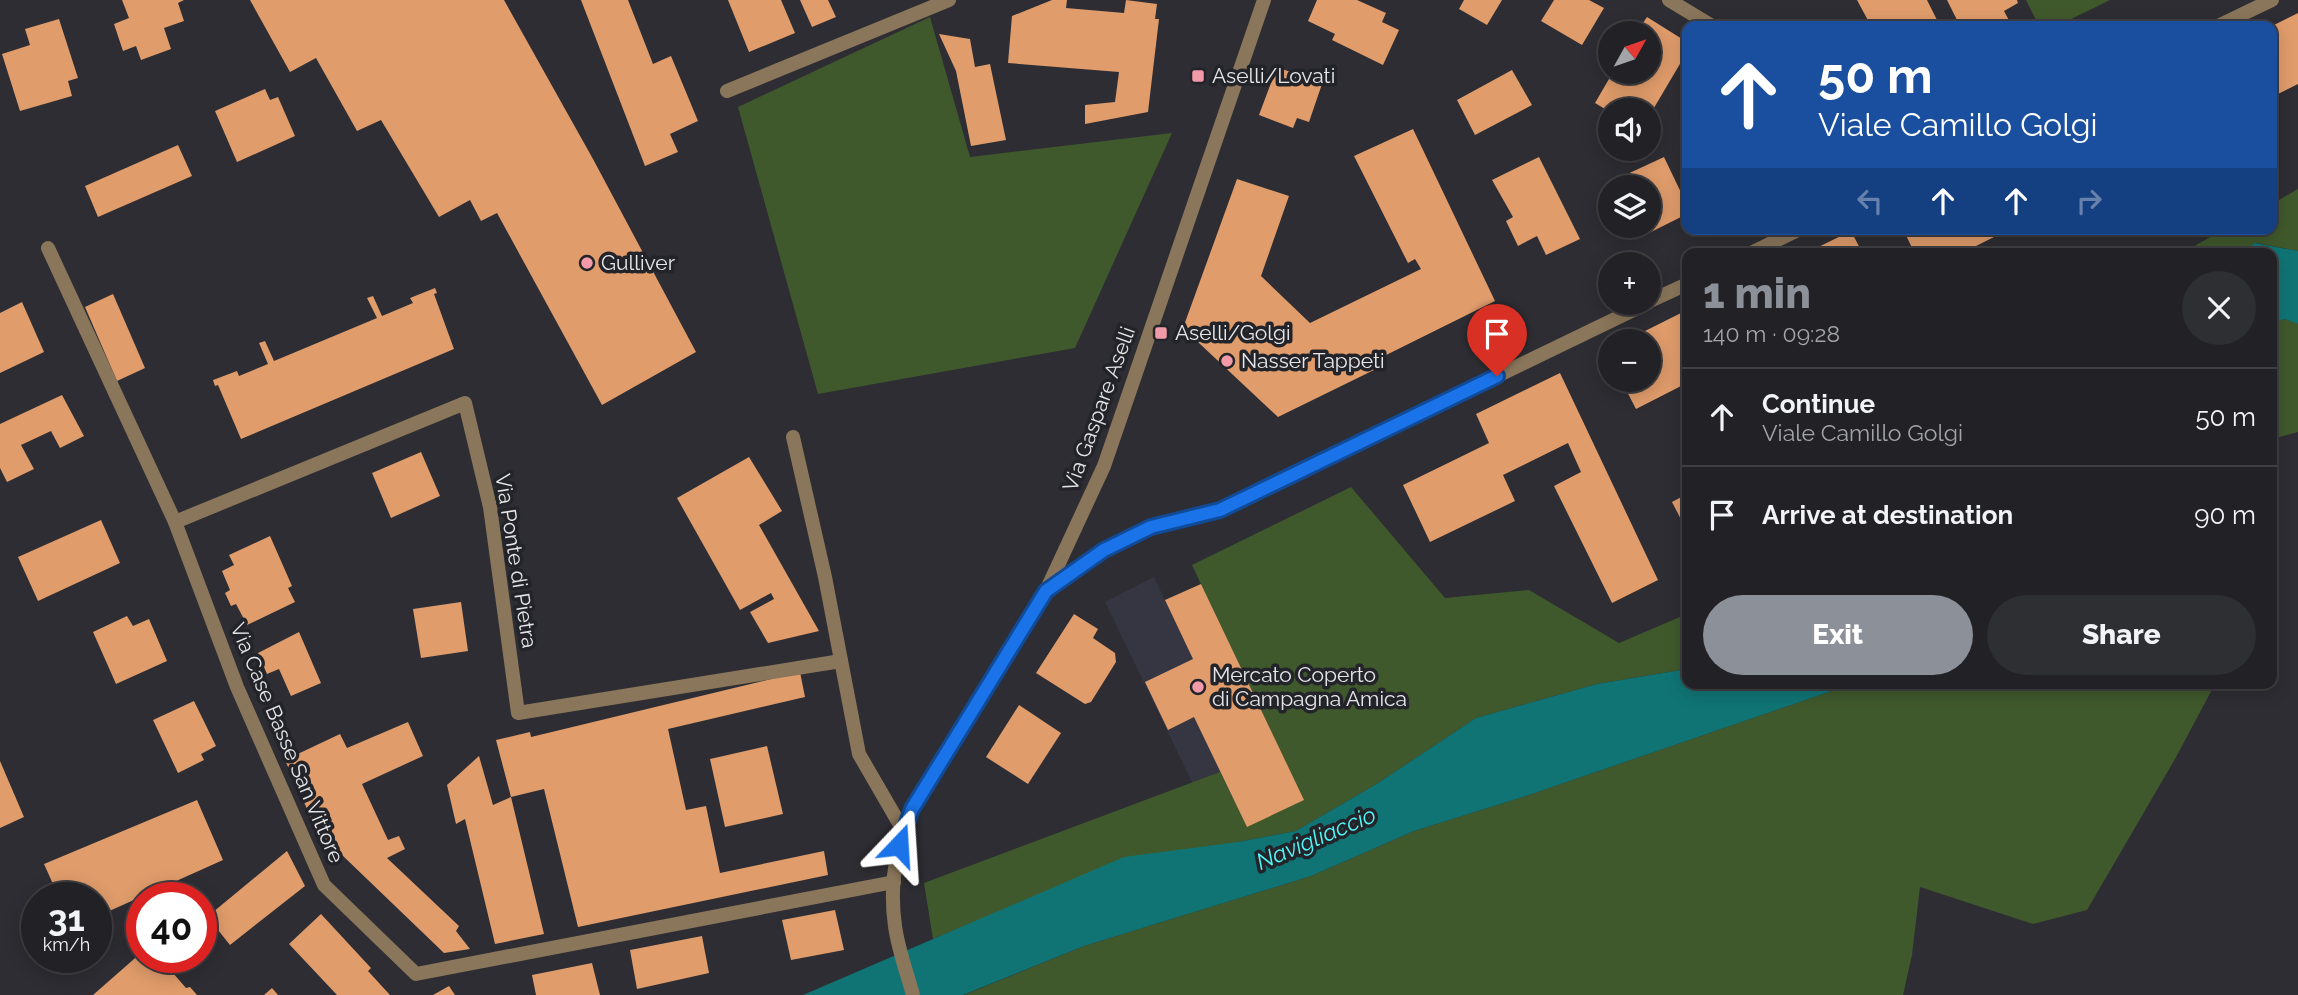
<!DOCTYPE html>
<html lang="en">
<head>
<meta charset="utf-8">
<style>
	body { margin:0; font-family:Raleway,sans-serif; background:#2e2f32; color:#f1f3f6; height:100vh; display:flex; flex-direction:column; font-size:26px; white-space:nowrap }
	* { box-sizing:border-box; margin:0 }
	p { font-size:23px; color:#a2a4a7 }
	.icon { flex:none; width:38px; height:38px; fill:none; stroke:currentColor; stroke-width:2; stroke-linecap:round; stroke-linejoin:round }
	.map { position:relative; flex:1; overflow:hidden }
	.panel { position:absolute; left:1682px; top:248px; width:595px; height:441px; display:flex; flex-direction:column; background:#222226; border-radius:14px; box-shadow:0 4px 18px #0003,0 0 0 2px #3f3f43 }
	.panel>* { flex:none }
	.banner { position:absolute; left:1682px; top:21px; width:595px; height:214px; border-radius:14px; box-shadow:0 4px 18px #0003,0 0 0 2px #3f3f43; background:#1a4fa0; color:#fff; overflow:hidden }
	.needle { width:46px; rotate:50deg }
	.tools { position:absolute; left:1598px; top:21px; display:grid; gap:14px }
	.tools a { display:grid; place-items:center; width:63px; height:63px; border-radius:50%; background:#222226; box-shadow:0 4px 18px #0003,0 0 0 2px #3f3f43; font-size:35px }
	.speed { position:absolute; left:21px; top:882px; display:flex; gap:14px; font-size:35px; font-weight:700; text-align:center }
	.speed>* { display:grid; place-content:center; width:91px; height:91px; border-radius:50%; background:#222226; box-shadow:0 4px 18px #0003,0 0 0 2px #3f3f43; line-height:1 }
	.speed small { font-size:18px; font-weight:400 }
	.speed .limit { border:10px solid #d22; background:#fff; color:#111 }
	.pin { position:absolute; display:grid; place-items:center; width:60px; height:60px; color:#fff; margin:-72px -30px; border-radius:50% 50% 50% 0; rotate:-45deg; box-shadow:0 0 7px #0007 }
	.pin .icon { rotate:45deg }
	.me { position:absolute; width:77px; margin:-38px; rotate:20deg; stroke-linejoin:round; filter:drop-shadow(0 0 5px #0008) }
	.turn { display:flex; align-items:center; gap:24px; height:147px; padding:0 21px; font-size:32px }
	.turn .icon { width:91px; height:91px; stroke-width:2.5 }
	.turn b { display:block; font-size:49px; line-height:60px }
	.lanes { display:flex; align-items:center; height:66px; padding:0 21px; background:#0003; justify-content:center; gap:35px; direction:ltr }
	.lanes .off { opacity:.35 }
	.round { display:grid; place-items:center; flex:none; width:74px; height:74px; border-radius:37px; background:#2e2f32 }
	.overview { display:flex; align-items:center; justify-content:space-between; height:119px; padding:0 21px }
	h1 { font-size:42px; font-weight:800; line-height:52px; color:#8c9099 }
	.button { display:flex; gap:14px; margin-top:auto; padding:14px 21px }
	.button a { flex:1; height:80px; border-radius:42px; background:#8c9099; color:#fff; font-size:28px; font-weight:800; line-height:80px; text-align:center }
	.button a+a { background:#2e2f32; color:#f1f3f6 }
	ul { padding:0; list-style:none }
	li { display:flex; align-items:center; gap:21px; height:98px; padding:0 21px; border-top:2px solid #3f3f43 }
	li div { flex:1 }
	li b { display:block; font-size:26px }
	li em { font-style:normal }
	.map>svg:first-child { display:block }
</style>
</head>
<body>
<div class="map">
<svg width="2298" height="995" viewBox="0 0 2298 995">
	<rect width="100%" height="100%" fill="#2d2d33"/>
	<path fill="#353641" d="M1154,577L1165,600L1201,584L1304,800L1247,827L1220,772L1193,784L1105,602Z"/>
	<g fill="#40592c">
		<path d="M2026,0H2110L2057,26H2039Z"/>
		<path d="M930,17L970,157L1172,133L1075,348L818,394L738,107Z"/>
		<path d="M2298,189V251L2256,243L2239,254H2185L2191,248L2224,229H2272V204Z"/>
		<path d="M2285,319L2298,324V432L2272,439V323Z"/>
		<path d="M1351,487L1445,598L1529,590L1619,643L1687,614V669L1597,684L1476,718L1378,783L1296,831L1238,842L1001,911L933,939L924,883L1220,772L1247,826L1303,800L1192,565Z"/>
		<path d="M1852,684H2215L2175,759L2087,910L2033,924L1920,887L1912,955L1903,995H964L1084,946L1311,876L1414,831L1526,796Z"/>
	</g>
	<g fill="#107475">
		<path d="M2255,243L2298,251V324L2285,319L2272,323V254H2239Z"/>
		<path d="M1687,669V684H1852L1526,796L1414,831L1311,876L1084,946L963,995H803L1124,857L1238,842L1296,831L1378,783L1476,718L1597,684Z"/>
	</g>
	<g fill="#e09c6b">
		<path d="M122,0H184L178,3L184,21L164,28L171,49L141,60L136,46L123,51L114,24L129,18Z"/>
		<path d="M250,0H504L593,159L696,352L602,405L497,213L481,221L470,200L439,217L381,120L357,131L316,58L290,72Z"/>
		<path d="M581,0H628L653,64L671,56L698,121L670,134L678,152L645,166Z"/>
		<path d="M728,0H781L795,33L749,52Z"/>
		<path d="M800,0H828L836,17L812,27Z"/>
		<path d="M1052,0H1067L1066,8L1124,13L1126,0L1157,4L1155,19H1159L1148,112L1085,124V105L1115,102L1119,72L1008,63L1012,16Z"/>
		<path d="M1317,0H1357L1386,13L1382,22L1399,30L1383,65L1332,40L1335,34L1308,21Z"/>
		<path d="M1464,0H1502L1487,25L1459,9Z"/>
		<path d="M1554,0H1589L1604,8L1582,45L1541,21Z"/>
		<path d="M1857,0H1927L1940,26H1871Z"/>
		<path d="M1947,0H2017L2018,3L2004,11L2012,26H1960Z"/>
		<path d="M2298,13V84L2272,97V26Z"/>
		<path d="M1647,17L1687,42V52L1648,118V110L1610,112L1595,103L1613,72H1648V33H1636Z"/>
		<path d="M59,19L78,78L68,81L72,96L20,111L2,54L30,45L25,29Z"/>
		<path d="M939,34L970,39L975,67L990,64L1006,140L971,146L956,71Z"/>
		<path d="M1277,67L1322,84L1309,122L1297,118L1293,128L1259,115Z"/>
		<path d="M1512,70L1532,105L1475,135L1457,100Z"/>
		<path d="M265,89L270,100L278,97L295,136L237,162L215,111Z"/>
		<path d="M1413,129L1495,301L1372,362L1376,369L1278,417L1183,328L1237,179L1289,196L1261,276L1310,323L1421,269L1415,259L1408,263L1354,156Z"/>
		<path d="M178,145L192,176L98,217L85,186Z"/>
		<path d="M1539,157L1580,239L1546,255L1537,236L1518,246L1506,221L1513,217L1492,180Z"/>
		<path d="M1664,157L1687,205V214L1647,234L1643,226H1648V187H1610L1608,183Z"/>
		<path d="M1903,229H2010L1960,254H1915Z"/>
		<path d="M1851,231L1863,254H1804Z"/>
		<path d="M435,288L437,293L434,294L454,349L241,439L218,385L215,386L213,380L237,371L239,376L268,364L259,343L265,341L274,361L377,318L367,298L373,296L382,316L413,303L410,298Z"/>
		<path d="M113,294L145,368L117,381L85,307Z"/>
		<path d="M22,302L44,352L0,373V313Z"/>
		<path d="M1687,310V383L1636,409L1621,380H1648V341H1625Z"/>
		<path d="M1560,373L1658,580L1612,603L1554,486L1581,472L1568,443L1503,475L1515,501L1430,542L1403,485L1489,443L1476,414Z"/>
		<path d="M62,395L84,436L60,448L51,431L21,445L34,469L7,482L0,468V424Z"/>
		<path d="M421,452L440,496L391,518L372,473Z"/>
		<path d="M749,457L782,511L759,525L819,631L768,643L750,612L774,599L771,593L740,610L677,498Z"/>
		<path d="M1687,494V531L1672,502Z"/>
		<path d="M101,520L120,563L38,601L18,557Z"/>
		<path d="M270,536L292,586L288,588L295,602L247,625L236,604L231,606L225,593L230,590L222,571L234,565L229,555Z"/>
		<path d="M1201,584L1304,800L1247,827L1194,717L1168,730L1145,682L1193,659L1165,600Z"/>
		<path d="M461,602L468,651L421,658L413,609Z"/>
		<path d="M1074,614L1098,629L1093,638L1115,653L1116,662L1091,702L1085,704L1036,673Z"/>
		<path d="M127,616L133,626L149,619L167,661L116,684L93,632Z"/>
		<path d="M299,632L321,683L291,696L279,669L267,674L258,653Z"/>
		<path d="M800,672L805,697L668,729L686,810L706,806L720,873L824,851L828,875L578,927L544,789L511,797L496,740L530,732L531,737Z"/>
		<path d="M194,701L216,746L201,754L204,760L178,773L153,720Z"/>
		<path d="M1019,705L1061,733L1028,784L986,757Z"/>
		<path d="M408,722L423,756L362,784L388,840L399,836L405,849L387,858L459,926L456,931L470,949L444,953L317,831L285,760L340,734L347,748Z"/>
		<path d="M767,746L783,814L725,827L710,759Z"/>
		<path d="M479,756L493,805L511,797L544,934L495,944L465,819L456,824L447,785Z"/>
		<path d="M0,761L24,817L0,828Z"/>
		<path d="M197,800L223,860L96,917V898H48L57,893L44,864Z"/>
		<path d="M287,851L305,886L230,945L218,930L201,944V922Z"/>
		<path d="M835,910L844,950L791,960L782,920Z"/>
		<path d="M321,914L371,968L368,971L390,995H337L289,944Z"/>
		<path d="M702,936L709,973L637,989L630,950Z"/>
		<path d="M142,952V957H159L186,988L190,987L197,995H93Z"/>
		<path d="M592,963L600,995H536L532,975Z"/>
		<path d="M449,986L455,995H433Z"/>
		<path d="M272,988L278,995H264Z"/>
	</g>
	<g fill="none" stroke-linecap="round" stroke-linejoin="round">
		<g stroke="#8a765a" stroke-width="14">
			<path d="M1669,0L1712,26"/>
			<path d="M727,91L949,0"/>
			<path d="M48,248L175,522L237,687L324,885L416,974L894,882"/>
			<path d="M793,437L825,577L859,754L903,830"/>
			<path d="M175,522L465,403L490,507L518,713L841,661"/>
		</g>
		<g stroke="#8a765a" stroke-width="14">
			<path d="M2218,26L2272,0"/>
			<path d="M1749,254L1800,229"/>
			<path d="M1648,302L1687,284"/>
			<path d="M1048,590L1104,550L1151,527L1220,510L1648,303"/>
			<path d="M913,995C907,973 898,949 895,926C889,885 896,846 913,809L1046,591L1104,466L1264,0"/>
		</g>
	</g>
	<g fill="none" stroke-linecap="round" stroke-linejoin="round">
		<g stroke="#114b97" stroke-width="18">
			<path id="route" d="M899,845L912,809L1046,591L1104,550L1151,527L1220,510L1497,376"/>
		</g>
		<use href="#route" stroke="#1a73e8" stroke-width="12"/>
	</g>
	<g fill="#f39aa9" stroke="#232429" stroke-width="2.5">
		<rect x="1191" y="69" width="14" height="14" rx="3.5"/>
		<circle cx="587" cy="263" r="7"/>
		<rect x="1154" y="326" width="14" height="14" rx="3.5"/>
		<circle cx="1227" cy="361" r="7"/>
		<circle cx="1198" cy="687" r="7"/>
	</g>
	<g text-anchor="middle" stroke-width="7" stroke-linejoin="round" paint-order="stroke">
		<g font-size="21" fill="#e6e6ea" stroke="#232429" text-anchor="start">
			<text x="1212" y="83">Aselli/Lovati</text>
			<text x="601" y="270">Gulliver</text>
			<text x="1175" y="340">Aselli/Golgi</text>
			<text x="1241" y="368">Nasser Tappeti</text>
			<text x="1212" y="682">Mercato Coperto<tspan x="1212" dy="24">di Campagna Amica</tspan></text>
		</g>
		<g font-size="21" fill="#e6e6ea" stroke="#232429">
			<text transform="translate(1099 409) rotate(-70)" y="7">Via Gaspare Aselli</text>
			<text transform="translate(516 561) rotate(81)" y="7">Via Ponte di Pietra</text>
			<text transform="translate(287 743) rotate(67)" y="7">Via Case Basse San Vittore</text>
		</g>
		<g font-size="23" font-style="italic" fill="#4ff6f7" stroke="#232429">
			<text transform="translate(1316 838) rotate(-23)" y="8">Navigliaccio</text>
		</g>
	</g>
</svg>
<div class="tools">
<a><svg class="needle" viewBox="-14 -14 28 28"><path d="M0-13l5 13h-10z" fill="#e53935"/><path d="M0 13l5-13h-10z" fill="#a2a4a7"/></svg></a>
<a><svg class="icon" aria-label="sound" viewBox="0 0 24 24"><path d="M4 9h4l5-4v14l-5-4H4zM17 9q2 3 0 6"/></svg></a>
<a><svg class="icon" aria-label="layers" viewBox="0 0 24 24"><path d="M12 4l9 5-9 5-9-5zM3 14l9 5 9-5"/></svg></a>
<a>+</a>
<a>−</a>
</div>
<div class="speed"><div>31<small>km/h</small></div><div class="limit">40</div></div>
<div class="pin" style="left:1497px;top:376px;background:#d93025"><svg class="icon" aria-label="arrive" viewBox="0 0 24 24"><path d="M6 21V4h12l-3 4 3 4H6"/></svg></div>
<svg class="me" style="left:899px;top:845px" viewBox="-20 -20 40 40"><path d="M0-17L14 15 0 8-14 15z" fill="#1a73e8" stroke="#fff" stroke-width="4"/></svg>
<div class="banner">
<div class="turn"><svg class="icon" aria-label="ahead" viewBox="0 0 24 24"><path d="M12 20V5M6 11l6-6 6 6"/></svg><div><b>50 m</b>Viale Camillo Golgi</div></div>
<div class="lanes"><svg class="icon off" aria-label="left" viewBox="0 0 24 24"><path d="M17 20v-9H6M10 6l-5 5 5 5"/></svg><svg class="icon" aria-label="ahead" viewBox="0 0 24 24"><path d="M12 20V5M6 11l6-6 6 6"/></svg><svg class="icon" aria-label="ahead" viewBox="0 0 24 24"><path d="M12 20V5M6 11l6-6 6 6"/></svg><svg class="icon off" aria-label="right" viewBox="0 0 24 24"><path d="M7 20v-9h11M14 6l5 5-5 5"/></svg></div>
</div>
<section class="panel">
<div class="overview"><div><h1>1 min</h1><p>140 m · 09:28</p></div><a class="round"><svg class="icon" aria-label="close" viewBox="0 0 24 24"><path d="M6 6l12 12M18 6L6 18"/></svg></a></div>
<ul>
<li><svg class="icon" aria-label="ahead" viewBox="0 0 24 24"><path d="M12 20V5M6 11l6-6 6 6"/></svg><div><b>Continue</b><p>Viale Camillo Golgi</p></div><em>50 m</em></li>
<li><svg class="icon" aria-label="arrive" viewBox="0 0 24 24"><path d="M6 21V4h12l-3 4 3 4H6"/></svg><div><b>Arrive at destination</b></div><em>90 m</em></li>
</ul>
<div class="button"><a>Exit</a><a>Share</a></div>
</section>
</div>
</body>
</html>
